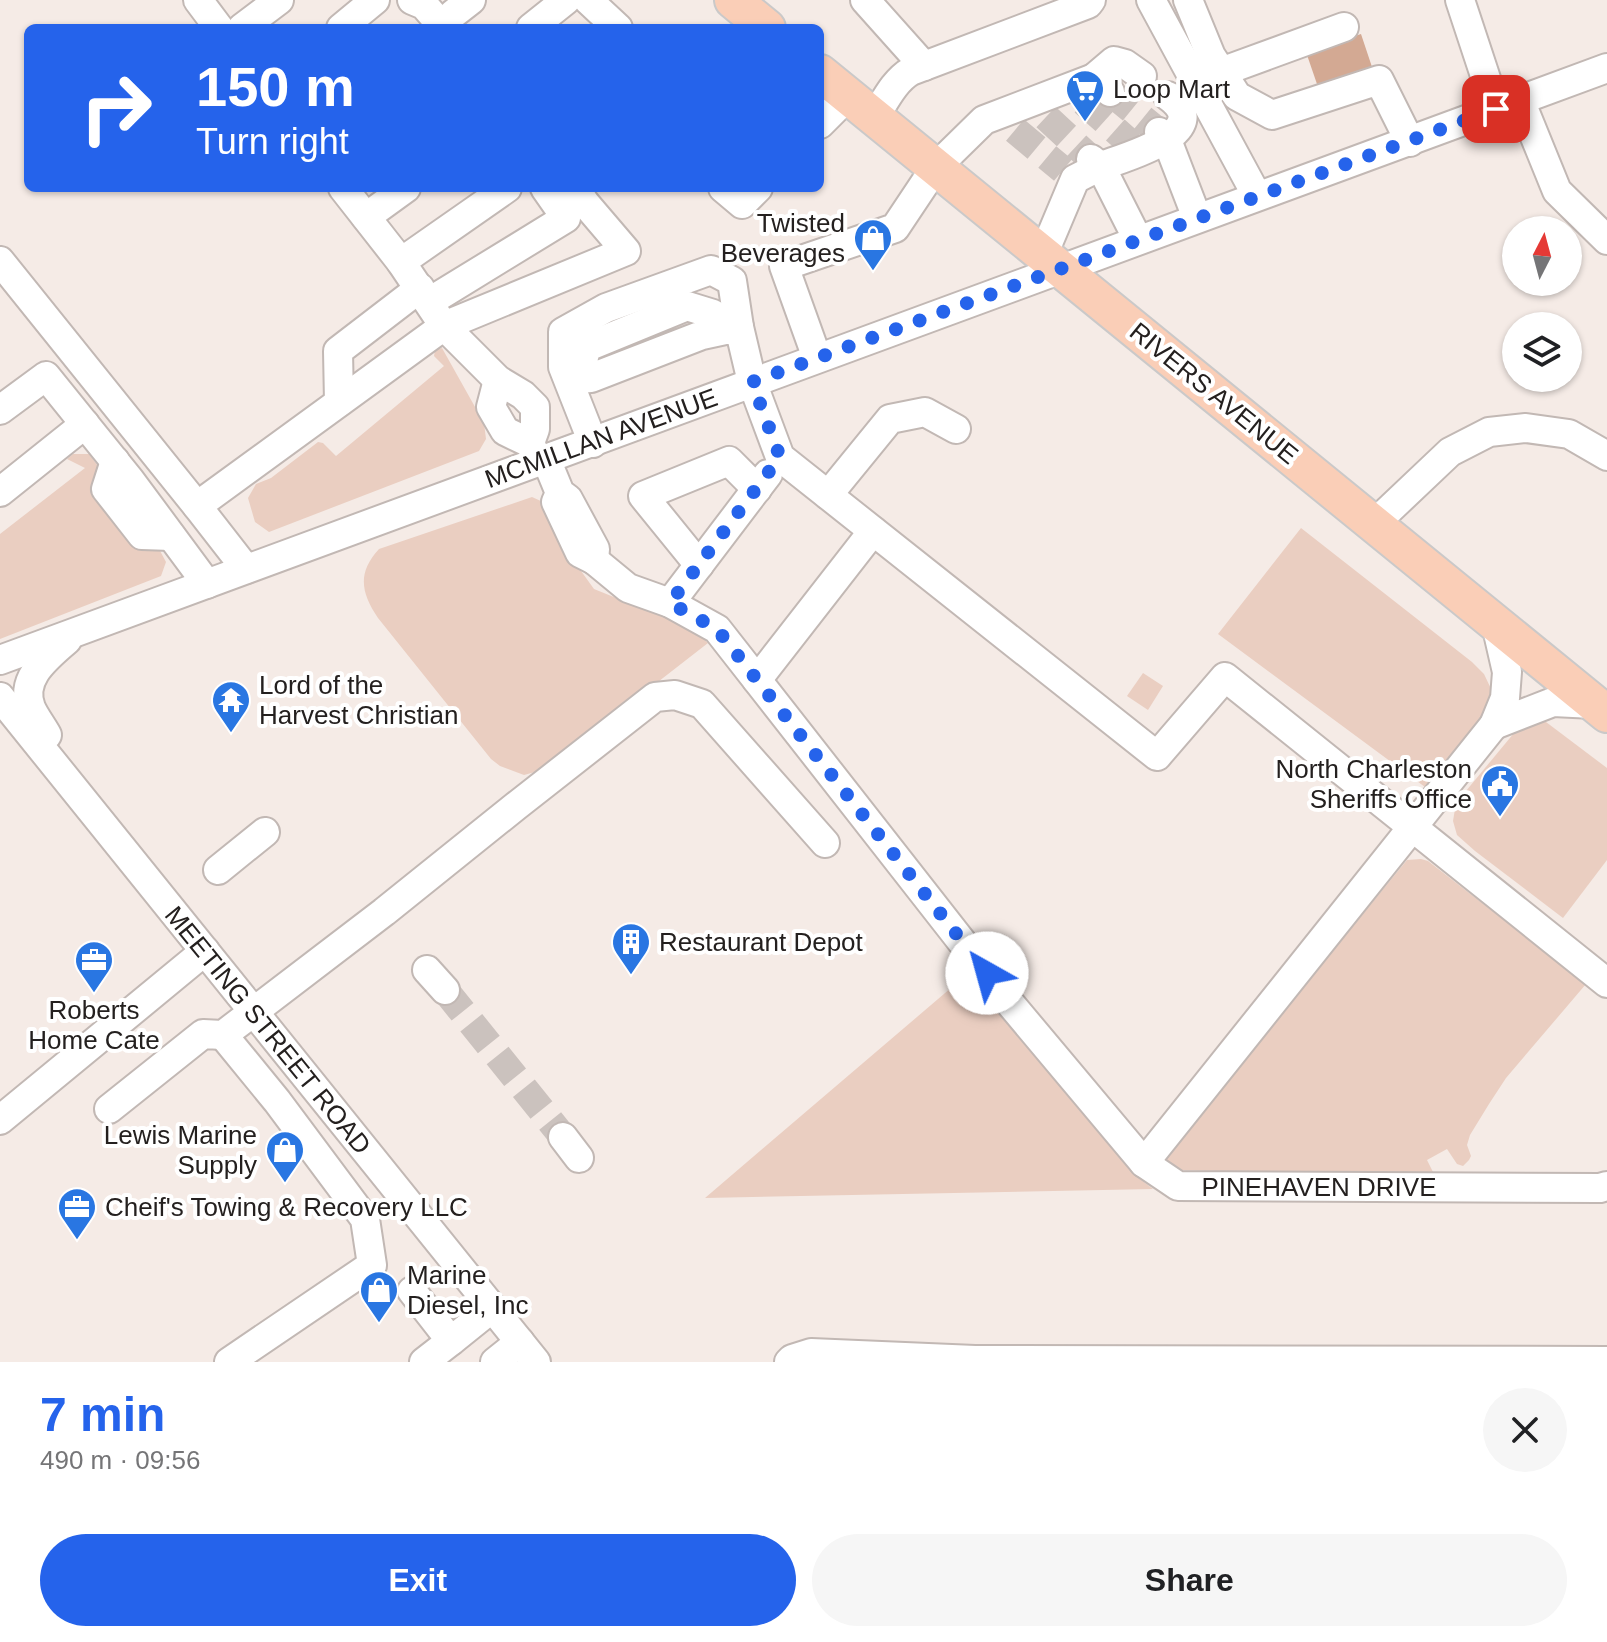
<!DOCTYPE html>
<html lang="en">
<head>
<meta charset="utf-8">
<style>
	body { margin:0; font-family:Arial,sans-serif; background:#f6f6f6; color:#202124; height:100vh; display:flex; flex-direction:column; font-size:30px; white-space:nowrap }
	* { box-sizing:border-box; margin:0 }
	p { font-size:26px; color:#757577 }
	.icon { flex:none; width:44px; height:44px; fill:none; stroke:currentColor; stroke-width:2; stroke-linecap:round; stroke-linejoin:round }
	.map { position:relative; height:1362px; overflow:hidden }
	.panel { display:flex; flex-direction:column; background:#fff; flex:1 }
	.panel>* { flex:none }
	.top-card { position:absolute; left:24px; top:24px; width:800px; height:168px; border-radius:12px; box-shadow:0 2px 6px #0004; background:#2563eb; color:#fff; overflow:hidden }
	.needle { width:52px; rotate:6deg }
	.tools { position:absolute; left:1502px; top:216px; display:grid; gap:16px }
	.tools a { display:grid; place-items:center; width:80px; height:80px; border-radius:50%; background:#fff; box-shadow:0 2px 6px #0004; font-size:40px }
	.pin { position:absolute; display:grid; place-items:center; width:68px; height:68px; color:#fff; margin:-34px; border-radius:16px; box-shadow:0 4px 12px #0006 }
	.me { position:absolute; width:88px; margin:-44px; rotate:322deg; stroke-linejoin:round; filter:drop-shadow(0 0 6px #0008) }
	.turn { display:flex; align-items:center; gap:28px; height:168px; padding:0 40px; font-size:36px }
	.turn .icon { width:104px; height:104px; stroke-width:2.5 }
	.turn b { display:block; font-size:56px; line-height:68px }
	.round { display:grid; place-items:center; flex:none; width:84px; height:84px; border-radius:42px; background:#f6f6f6 }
	.overview { display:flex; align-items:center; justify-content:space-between; height:136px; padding:0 40px }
	h1 { font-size:48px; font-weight:800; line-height:60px; color:#2563eb }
	.action { display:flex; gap:16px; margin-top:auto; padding:16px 40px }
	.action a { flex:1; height:92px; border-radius:48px; background:#2563eb; color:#fff; font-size:32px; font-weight:800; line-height:92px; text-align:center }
	.action a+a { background:#f6f6f6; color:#202124 }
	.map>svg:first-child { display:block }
</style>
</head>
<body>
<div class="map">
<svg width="1607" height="1362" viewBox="0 0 1607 1362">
	<rect width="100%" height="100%" fill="#f5ebe6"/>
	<g fill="#eacec1">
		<path d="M442,348L484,423L486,439L479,451L269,532L255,522L248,498L256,484L271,478L318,442L323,443L336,456L444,366L434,356L435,350Z"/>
		<path d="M73,454H89L158,547L166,562L161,576L0,639V534L85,468L67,459Z"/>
		<path d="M532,497L543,502L576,564L594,589L636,606L660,613L697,632L708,643L546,769L524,775L500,766L491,759L378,618C361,593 357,573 379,549Z"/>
		<path d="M1301,528L1472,662L1484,674L1493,693L1505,698L1480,721L1425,787L1218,634Z"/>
		<path d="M1143,673L1163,686L1148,710L1127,696Z"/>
		<path d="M1533,722H1546L1607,768V860L1563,918L1475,851L1457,835L1453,821L1456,803L1519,727Z"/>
		<path d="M1421,859L1428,861L1586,984L1506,1078L1489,1104L1470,1135L1467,1145L1471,1156L1469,1160L1463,1166L1457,1164L1447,1149L1427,1160L1435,1176L1174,1170L1167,1163L1164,1157L1407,860Z"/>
		<path d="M972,970L1132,1173L1153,1189L705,1198Z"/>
	</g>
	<path fill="#d3a993" d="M1361,34L1372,67L1318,87L1306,52Z"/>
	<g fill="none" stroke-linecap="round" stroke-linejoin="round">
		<g stroke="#cbc2be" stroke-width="28" stroke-dasharray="28 14" stroke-linecap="butt">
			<path d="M1110,92L1159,132"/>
			<path d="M1084,102L1131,144"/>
			<path d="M1046,117L1091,159"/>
			<path d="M1015,130L1063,170"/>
			<path d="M445,990L563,1137"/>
		</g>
		<g stroke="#c2b8b4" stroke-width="32">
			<g id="minor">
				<path d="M198,0L219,28"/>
				<path d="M412,0L424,5L444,28"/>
				<path d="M588,0L618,28"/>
				<path d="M865,0L924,66"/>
				<path d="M1151,0L1257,196"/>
				<path d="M1188,0L1211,56L1237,96L1272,115L1379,80L1410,142"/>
				<path d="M1460,0L1496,109"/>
				<path d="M453,14L471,0"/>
				<path d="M242,28L279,0"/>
				<path d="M341,28L375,0"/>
				<path d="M531,28L566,0"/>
				<path d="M1221,72L1344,27"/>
				<path d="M1094,78L1114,61L1125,64L1142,76"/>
				<path d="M1520,100L1557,191L1607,240"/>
				<path d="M874,118C885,101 894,81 911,71L1088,4L1091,0"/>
				<path d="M820,124L848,96"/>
				<path d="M1159,132L1167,140L1197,218"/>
				<path d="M1091,159L1101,167L1138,240"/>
				<path d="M343,188L401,262L444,326L498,380L523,395L535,407V429L530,443"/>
				<path d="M723,188L742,204L758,188"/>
				<path d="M366,217L406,188"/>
				<path d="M1043,255L1075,179C1085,174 1094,169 1104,165C1129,156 1217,131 1168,96"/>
				<path d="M0,261L197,506"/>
				<path d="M401,262L507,188"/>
				<path d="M429,302L566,218L545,188"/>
				<path d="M729,330L713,314L687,306L587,347L577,379L591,378L702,335L739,327"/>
				<path d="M817,358L784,266L895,228L935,168L984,120L1094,78L1110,92"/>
				<path d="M498,380L491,407L505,431L530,443L538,461"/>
				<path d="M339,402L338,351L420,288"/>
				<path d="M0,410L46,376L130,480L207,584"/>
				<path d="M593,443L563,367V332L606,308L711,270L732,281L739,327L752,382L780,457L1157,756L1225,677L1607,983"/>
				<path d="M546,459L560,493L568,499L595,549L594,560L580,553L556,502L560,493"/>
				<path d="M115,461L106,489L142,535L171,536"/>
				<path d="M0,492L85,424"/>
				<path d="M828,495L890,419L925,412L956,429"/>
				<path d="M1374,524L1450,452L1489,432L1526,428L1569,434L1607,456"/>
				<path d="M594,560L628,588L670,603L717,629L1009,1002L1144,1163L1178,1186L1600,1188L1607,1186"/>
				<path d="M699,565L643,496L729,461L757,489"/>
				<path d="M246,569L197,506L444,326L626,251L585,203L575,188"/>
				<path d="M670,603L768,474"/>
				<path d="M1496,624L1507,672L1505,698L1494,725L1553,702L1594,704"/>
				<path d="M0,660L1607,68"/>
				<path d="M757,680L873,531"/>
				<path d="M0,697L536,1362"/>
				<path d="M47,735C42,726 35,717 31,708C19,678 48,657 67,640"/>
				<path d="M218,870L265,832"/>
				<path d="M427,970L445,990"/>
				<path d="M223,1035L277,1101L365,1219L372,1265L229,1362"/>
				<path d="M109,1109L203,1034L223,1035L384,912L516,806L655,697L675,695L702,704L825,843"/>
				<path d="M0,1120L205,951"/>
				<path d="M563,1137L579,1158"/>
				<path d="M1144,1163L1494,725"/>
				<path d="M412,1291L451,1341L492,1308"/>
				<path d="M424,1362L451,1341"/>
				<path d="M495,1362L520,1342"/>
				<path d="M789,1362L792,1359L811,1353L975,1360L1607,1361"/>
			</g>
		</g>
		<g stroke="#cac9c9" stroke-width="40">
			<g id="major">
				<path d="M733,0L767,28"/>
				<path d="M820,73L1607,714"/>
			</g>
		</g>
		<use href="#minor" stroke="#fff" stroke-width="28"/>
		<use href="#major" stroke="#faceb7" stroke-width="36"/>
	</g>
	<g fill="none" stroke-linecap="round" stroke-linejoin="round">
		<path stroke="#2563eb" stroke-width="14" stroke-dasharray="0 25.2" d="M987,973L717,629L670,603L780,457L752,382L1496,109"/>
	</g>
	<defs>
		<g id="supermarket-pin" transform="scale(2)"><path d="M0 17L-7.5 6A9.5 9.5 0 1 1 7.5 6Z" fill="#2976e2" stroke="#fff"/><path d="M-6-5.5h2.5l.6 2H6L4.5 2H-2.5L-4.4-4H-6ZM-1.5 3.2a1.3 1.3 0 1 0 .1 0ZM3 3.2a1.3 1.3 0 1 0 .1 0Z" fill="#fff"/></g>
		<g id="shop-pin" transform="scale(2)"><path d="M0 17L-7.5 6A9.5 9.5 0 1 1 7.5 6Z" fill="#2976e2" stroke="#fff"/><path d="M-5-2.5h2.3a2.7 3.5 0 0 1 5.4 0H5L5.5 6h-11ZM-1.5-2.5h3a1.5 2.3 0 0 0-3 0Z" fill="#fff"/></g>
		<g id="temple-pin" transform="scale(2)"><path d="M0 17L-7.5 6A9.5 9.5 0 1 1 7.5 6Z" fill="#2976e2" stroke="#fff"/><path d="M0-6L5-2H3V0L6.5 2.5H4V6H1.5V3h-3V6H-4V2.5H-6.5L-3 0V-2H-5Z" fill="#fff"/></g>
		<g id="civic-pin" transform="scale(2)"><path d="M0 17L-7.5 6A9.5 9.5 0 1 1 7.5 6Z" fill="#2976e2" stroke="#fff"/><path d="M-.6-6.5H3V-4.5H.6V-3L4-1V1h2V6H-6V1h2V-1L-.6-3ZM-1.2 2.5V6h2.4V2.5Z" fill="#fff"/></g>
		<g id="building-pin" transform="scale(2)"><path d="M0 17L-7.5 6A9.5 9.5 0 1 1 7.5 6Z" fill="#2976e2" stroke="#fff"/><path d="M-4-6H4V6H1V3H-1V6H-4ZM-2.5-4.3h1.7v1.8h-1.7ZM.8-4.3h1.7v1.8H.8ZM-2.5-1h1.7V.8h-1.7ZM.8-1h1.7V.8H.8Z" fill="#fff"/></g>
		<g id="office-pin" transform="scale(2)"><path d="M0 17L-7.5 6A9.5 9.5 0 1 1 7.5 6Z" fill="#2976e2" stroke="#fff"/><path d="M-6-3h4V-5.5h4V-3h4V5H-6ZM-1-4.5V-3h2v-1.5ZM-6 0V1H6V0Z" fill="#fff"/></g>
	</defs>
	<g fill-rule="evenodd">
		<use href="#supermarket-pin" x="1085" y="89"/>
		<use href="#shop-pin" x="873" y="238"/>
		<use href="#temple-pin" x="231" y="700"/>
		<use href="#civic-pin" x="1500" y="784"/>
		<use href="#building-pin" x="631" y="942"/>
		<use href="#office-pin" x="94" y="960"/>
		<use href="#shop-pin" x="285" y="1150"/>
		<use href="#office-pin" x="77" y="1207"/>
		<use href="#shop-pin" x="379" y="1290"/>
	</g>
	<g text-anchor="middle" stroke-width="8" stroke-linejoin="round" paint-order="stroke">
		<g font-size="26" fill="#24201f" stroke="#fff" text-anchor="start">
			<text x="1113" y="98">Loop Mart</text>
			<text x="845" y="232" text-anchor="end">Twisted<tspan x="845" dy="30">Beverages</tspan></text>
			<text x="259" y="694">Lord of the<tspan x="259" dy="30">Harvest Christian</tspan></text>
			<text x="1472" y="778" text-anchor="end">North Charleston<tspan x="1472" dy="30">Sheriffs Office</tspan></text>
			<text x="659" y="951">Restaurant Depot</text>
			<text x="94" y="1019" text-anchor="middle">Roberts<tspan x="94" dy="30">Home Cate</tspan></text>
			<text x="257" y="1144" text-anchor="end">Lewis Marine<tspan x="257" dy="30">Supply</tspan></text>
			<text x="105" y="1216">Cheif's Towing &amp; Recovery LLC</text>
			<text x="407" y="1284">Marine<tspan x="407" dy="30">Diesel, Inc</tspan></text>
		</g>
		<g font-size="26" fill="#24201f" stroke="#fff">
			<text transform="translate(1214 393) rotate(39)" y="9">RIVERS AVENUE</text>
			<text transform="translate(601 438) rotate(-20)" y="9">MCMILLAN AVENUE</text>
			<text transform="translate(268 1030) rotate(51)" y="9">MEETING STREET ROAD</text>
			<text x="1319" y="1196">PINEHAVEN DRIVE</text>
		</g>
	</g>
</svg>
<div class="tools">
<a><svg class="needle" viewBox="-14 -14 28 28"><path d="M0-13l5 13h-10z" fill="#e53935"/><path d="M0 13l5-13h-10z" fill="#757577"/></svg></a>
<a><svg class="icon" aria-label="layers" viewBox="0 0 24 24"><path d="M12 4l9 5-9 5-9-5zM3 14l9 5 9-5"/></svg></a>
</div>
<div class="pin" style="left:1496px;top:109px;background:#d93025"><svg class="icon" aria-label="arrive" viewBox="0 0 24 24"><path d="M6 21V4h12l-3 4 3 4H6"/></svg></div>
<svg class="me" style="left:987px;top:973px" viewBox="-20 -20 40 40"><circle r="19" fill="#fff"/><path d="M0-13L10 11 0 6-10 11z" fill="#2563eb"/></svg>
<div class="top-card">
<div class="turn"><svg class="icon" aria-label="right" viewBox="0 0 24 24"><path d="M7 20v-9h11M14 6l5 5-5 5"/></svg><div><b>150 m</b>Turn right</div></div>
</div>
</div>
<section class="panel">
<div class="overview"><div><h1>7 min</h1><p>490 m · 09:56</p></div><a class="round"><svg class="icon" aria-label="close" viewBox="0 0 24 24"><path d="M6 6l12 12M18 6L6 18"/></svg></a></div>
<div class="action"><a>Exit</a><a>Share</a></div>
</section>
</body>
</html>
